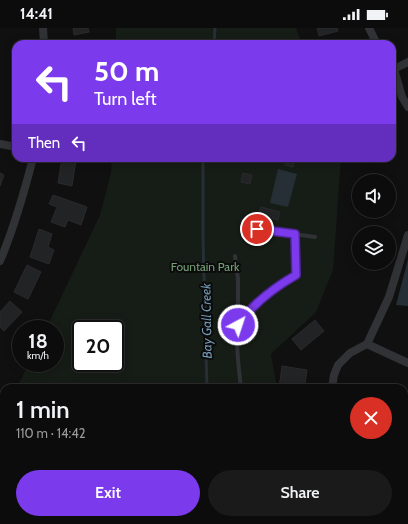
<!DOCTYPE html>
<html lang="en">
<head>
<meta charset="utf-8">
<style>
	body { margin:0; font-family:Cabin,sans-serif; background:#1a1a1b; color:#f1f3f6; height:100vh; display:flex; flex-direction:column; font-size:15px; white-space:nowrap }
	* { box-sizing:border-box; margin:0 }
	p { font-size:13px; color:#9a9b9d }
	.icon { flex:none; width:22px; height:22px; fill:none; stroke:currentColor; stroke-width:2; stroke-linecap:round; stroke-linejoin:round }
	.map { position:relative; flex:1; overflow:hidden }
	.details { position:absolute; left:0px; top:356px; width:408px; height:140px; display:flex; flex-direction:column; background:#0c0c0d; border-radius:12px 12px 0 0; box-shadow:0 2px 10px #0003,0 0 0 1px #2c2c2e }
	.details>* { flex:none }
	.guide { position:absolute; left:12px; top:12px; width:384px; height:122px; border-radius:12px; box-shadow:0 2px 10px #0003,0 0 0 1px #2c2c2e; background:#7c3aed; color:#fff; overflow:hidden }
	.tools { position:absolute; left:352px; top:146px; display:grid; gap:8px }
	.tools a { display:grid; place-items:center; width:44px; height:44px; border-radius:50%; background:#0c0c0d; box-shadow:0 2px 10px #0003,0 0 0 1px #2c2c2e; font-size:20px }
	.speed { position:absolute; left:12px; top:292px; display:flex; gap:8px; font-size:20px; font-weight:700; text-align:center }
	.speed>* { display:grid; place-content:center; width:52px; height:52px; border-radius:50%; background:#0c0c0d; box-shadow:0 2px 10px #0003,0 0 0 1px #2c2c2e; line-height:1 }
	.speed small { font-size:10px; font-weight:400 }
	.speed .limit { border:2px solid #111; border-radius:6px; background:#fff; color:#111 }
	.pin { position:absolute; display:grid; place-items:center; width:34px; height:34px; color:#fff; margin:-17px; border:2px solid #fff; border-radius:50%; box-shadow:0 1px 4px #0007 }
	.me { position:absolute; width:44px; margin:-22px; rotate:40deg; stroke-linejoin:round; filter:drop-shadow(0 0 3px #0008) }
	.turn { display:flex; align-items:center; gap:14px; height:84px; padding:0 16px; font-size:18px }
	.turn .icon { width:52px; height:52px; stroke-width:2.5 }
	.turn b { display:block; font-size:28px; line-height:34px }
	.then { display:flex; align-items:center; height:38px; padding:0 16px; background:#0003; gap:8px; font-size:15px }
	.round { display:grid; place-items:center; flex:none; width:42px; height:42px; border-radius:21px; background:#1a1a1b }
	.head { display:flex; align-items:center; justify-content:space-between; height:68px; padding:0 16px }
	h1 { font-size:24px; font-weight:600; line-height:30px }
	.cta { display:flex; gap:8px; margin-top:auto; padding:8px 16px }
	.cta a { flex:1; height:46px; border-radius:24px; background:#7c3aed; color:#fff; font-size:16px; font-weight:600; line-height:46px; text-align:center }
	.cta a+a { background:#1a1a1b; color:#f1f3f6 }
	.status { display:flex; justify-content:space-between; align-items:center; height:28px; padding:0 20px; background:#0c0c0d; direction:ltr }
	.status svg { height:11px; fill:currentColor }
	.map>svg:first-child { display:block }
</style>
</head>
<body>
<div class="status"><b>14:41</b><svg viewBox="0 0 49 12"><path d="M0 12V9h3v3zM5 12V6h3v6zM10 12V3h3v9zM15 12V0h3v12zM26 1h20v11H26zM47 4h2v5h-2z"/></svg></div>
<div class="map">
<svg width="408" height="496" viewBox="0 0 408 496">
	<rect width="100%" height="100%" fill="#101011"/>
	<g fill="#161c16" fill-rule="evenodd">
		<path d="M116,0H296L302,16H116Z"/>
		<path d="M112,130H341L333,242L316,284L271,326L277,360H17L29,335H55V301H46L100,187L111,145ZM81,301H115V335H81Z"/>
		<path d="M26,492H300V496H28Z"/>
	</g>
	<g fill="#262f35">
		<path d="M278,141L297,146L288,179L270,175Z"/>
		<path d="M408,231V278L396,277Z"/>
	</g>
	<g fill="none" stroke-linecap="round" stroke-linejoin="round">
		<g stroke="#262f35" stroke-width="3">
			<path d="M214,16L215,0"/>
			<path d="M203,130V211L207,360"/>
			<path d="M224,492L225,496"/>
		</g>
	</g>
	<g fill="#222325" stroke="#292a2d">
		<path d="M73,0H88L89,4L74,7Z"/>
		<path d="M317,0H337L338,3L319,8Z"/>
		<path d="M89,14L90,16H73V15Z"/>
		<path d="M62,130L76,132L72,158L58,155Z"/>
		<path d="M287,130H295L293,139L285,137Z"/>
		<path d="M0,145L4,147L0,158Z"/>
		<path d="M243,145L252,147L250,156L241,154Z"/>
		<path d="M53,167L87,179L81,197L68,192L65,199L51,194L57,179L49,176Z"/>
		<path d="M261,179L280,184L278,192L258,187Z"/>
		<path d="M39,201L52,206L48,219L54,222L49,236L30,229Z"/>
		<path d="M27,237L41,244L28,271L14,264Z"/>
		<path d="M10,273L22,284L4,303L0,299V284Z"/>
		<path d="M315,292L324,303L301,322L292,311Z"/>
		<path d="M282,338L307,342L305,356L296,355V360H279Z"/>
		<path d="M0,366L4,367L2,377H0Z"/>
		<path d="M406,445L408,451V483L404,484V446Z"/>
	</g>
	<g fill="none" stroke-linecap="round" stroke-linejoin="round">
		<g stroke="#303236" stroke-width="4">
			<path d="M245,199L315,209"/>
			<path d="M235,228L238,251V296"/>
			<path d="M241,360C239,342 235,315 238,298C241,285 283,254 296,247L295,206"/>
			<path d="M257,492L258,496"/>
		</g>
		<g stroke="#303236" stroke-width="8">
			<path d="M43,0L44,16"/>
			<path d="M369,0L377,16"/>
			<path d="M392,38L394,41L402,69L408,79"/>
			<path d="M394,41L408,34"/>
			<path d="M0,116L16,119"/>
			<path d="M0,233C14,200 24,165 33,130"/>
			<path d="M367,316L408,335"/>
			<path d="M332,360L334,347L338,337L350,325L367,316L389,269L408,207"/>
			<path d="M370,492L371,496"/>
		</g>
	</g>
	<g fill="none" stroke-linecap="round" stroke-linejoin="round">
		<g stroke="#51269a" stroke-width="10">
			<path id="route" d="M238,297C252,277 275,259 296,247L295,206L257,201"/>
		</g>
		<use href="#route" stroke="#7c3aed" stroke-width="7"/>
	</g>
	<g text-anchor="middle" stroke-width="4" stroke-linejoin="round" paint-order="stroke">
		<g font-size="12" fill="#75a075" stroke="#0b0b0c">
			<text x="205" y="243">Fountain Park</text>
		</g>
		<g font-size="13" font-style="italic" fill="#7398b1" stroke="#0b0b0c">
			<text transform="translate(206 293) rotate(-91)" y="5">Bay Gall Creek</text>
		</g>
	</g>
</svg>
<div class="tools">
<a><svg class="icon" aria-label="sound" viewBox="0 0 24 24"><path d="M4 9h4l5-4v14l-5-4H4zM17 9q2 3 0 6"/></svg></a>
<a><svg class="icon" aria-label="layers" viewBox="0 0 24 24"><path d="M12 4l9 5-9 5-9-5zM3 14l9 5 9-5"/></svg></a>
</div>
<div class="speed"><div>18<small>km/h</small></div><div class="limit">20</div></div>
<div class="pin" style="left:257px;top:201px;background:#d93025"><svg class="icon" aria-label="arrive" viewBox="0 0 24 24"><path d="M6 21V4h12l-3 4 3 4H6"/></svg></div>
<svg class="me" style="left:238px;top:297px" viewBox="-20 -20 40 40"><circle r="17" fill="#7c3aed" stroke="#fff" stroke-width="3"/><path d="M0-11L8 9 0 5-8 9z" fill="#fff"/></svg>
<div class="guide">
<div class="turn"><svg class="icon" aria-label="left" viewBox="0 0 24 24"><path d="M17 20v-9H6M10 6l-5 5 5 5"/></svg><div><b>50 m</b>Turn left</div></div>
<div class="then">Then<svg class="icon" aria-label="left" viewBox="0 0 24 24"><path d="M17 20v-9H6M10 6l-5 5 5 5"/></svg></div>
</div>
<section class="details">
<div class="head"><div><h1>1 min</h1><p>110 m · 14:42</p></div><a class="round" style="background:#d93025;color:#fff"><svg class="icon" aria-label="close" viewBox="0 0 24 24"><path d="M6 6l12 12M18 6L6 18"/></svg></a></div>
<div class="cta"><a>Exit</a><a>Share</a></div>
</section>
</div>
</body>
</html>
